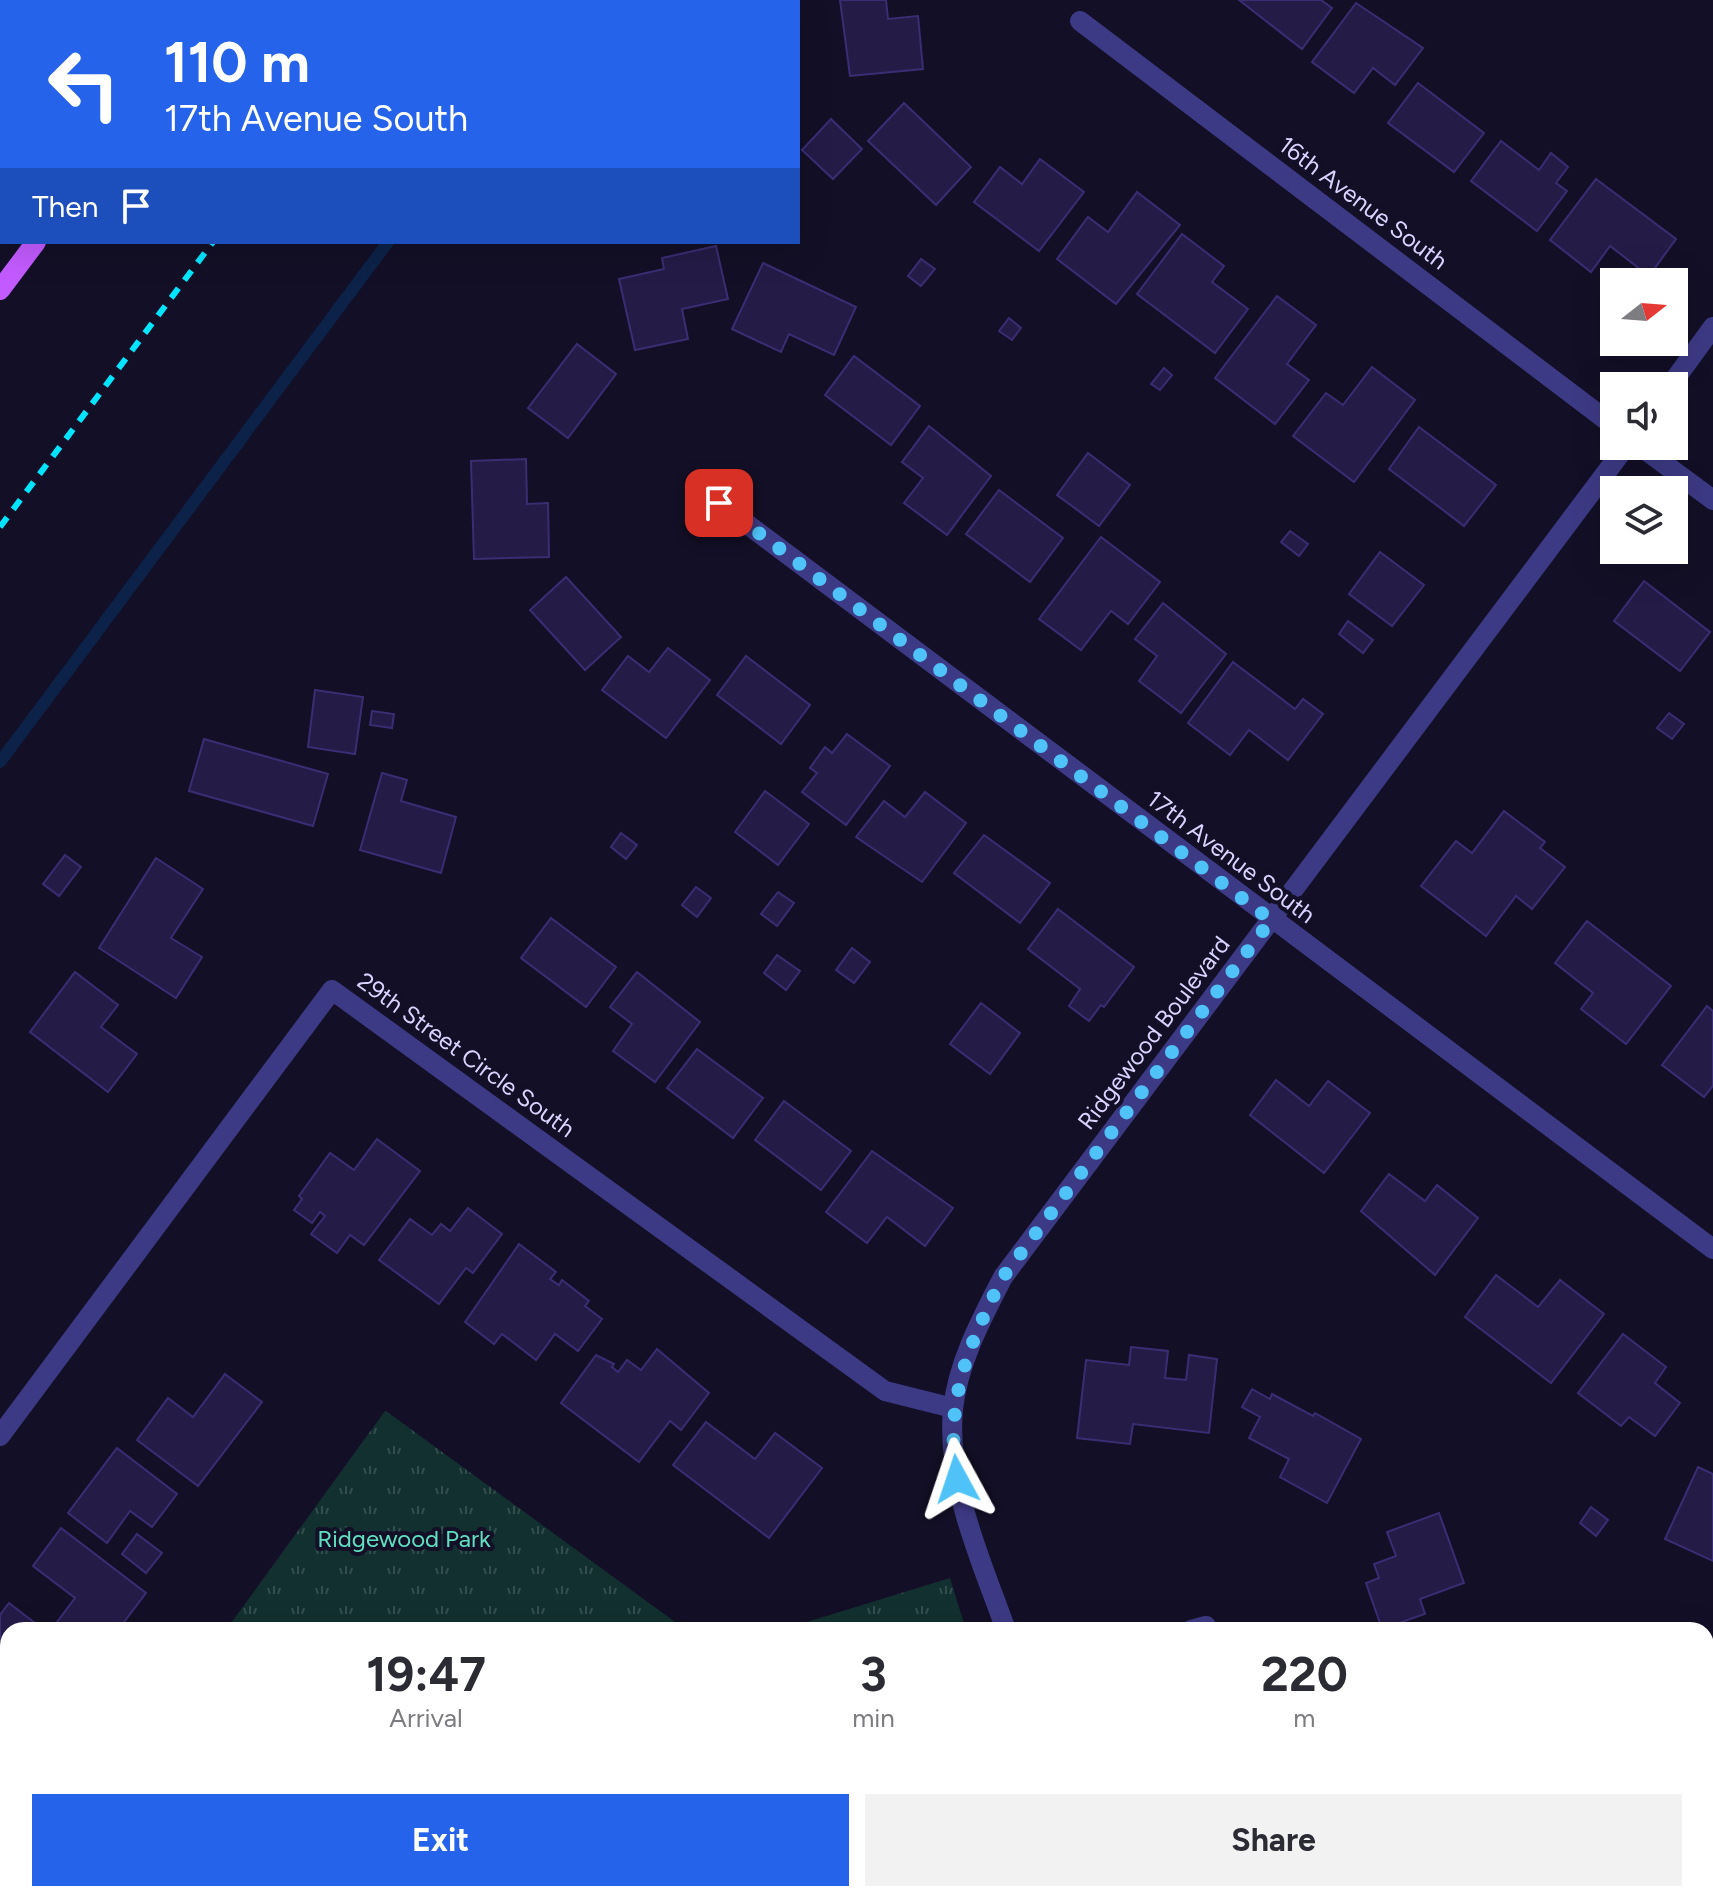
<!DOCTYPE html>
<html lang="en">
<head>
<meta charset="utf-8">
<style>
	body { margin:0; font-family:Figtree,sans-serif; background:#f2f2f3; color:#2b2b33; height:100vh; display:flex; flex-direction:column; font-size:30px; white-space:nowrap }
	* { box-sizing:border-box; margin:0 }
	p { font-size:26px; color:#7c7c81 }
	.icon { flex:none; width:44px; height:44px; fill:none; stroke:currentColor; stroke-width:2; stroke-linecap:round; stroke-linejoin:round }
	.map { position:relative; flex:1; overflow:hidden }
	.sheet { position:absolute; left:0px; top:1622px; width:1714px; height:280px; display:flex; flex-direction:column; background:#fff; border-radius:24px 24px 0 0; box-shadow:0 8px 32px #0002 }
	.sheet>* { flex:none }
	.guide { position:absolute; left:0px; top:0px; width:800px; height:244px; box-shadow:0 8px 32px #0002; background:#2563eb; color:#fff; overflow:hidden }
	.needle { width:52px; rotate:73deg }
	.buttons { position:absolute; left:1600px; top:268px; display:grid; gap:16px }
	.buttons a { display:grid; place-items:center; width:88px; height:88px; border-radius:0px; background:#fff; box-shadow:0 8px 32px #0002; font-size:40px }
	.pin { position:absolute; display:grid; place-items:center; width:68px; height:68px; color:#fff; margin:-34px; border-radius:16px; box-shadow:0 4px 12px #0006 }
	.me { position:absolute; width:88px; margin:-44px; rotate:355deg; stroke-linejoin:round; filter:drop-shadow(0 0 6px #0008) }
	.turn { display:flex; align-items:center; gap:28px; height:168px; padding:0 32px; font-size:36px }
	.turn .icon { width:104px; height:104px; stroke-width:2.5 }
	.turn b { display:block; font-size:56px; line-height:68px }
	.then { display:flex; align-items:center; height:76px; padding:0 32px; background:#0003; gap:16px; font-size:30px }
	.eta { display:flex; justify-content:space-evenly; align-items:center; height:136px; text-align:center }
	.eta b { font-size:48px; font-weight:700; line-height:56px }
	.action { display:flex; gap:16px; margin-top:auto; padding:16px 32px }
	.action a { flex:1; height:92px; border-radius:0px; background:#2563eb; color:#fff; font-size:32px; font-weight:700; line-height:92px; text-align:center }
	.action a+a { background:#f2f2f3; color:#2b2b33 }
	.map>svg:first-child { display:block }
</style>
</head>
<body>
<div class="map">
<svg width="1713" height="1902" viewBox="0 0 1713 1902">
	<defs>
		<pattern id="park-tufts" width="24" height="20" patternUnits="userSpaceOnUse" patternTransform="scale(2)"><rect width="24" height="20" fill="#12302f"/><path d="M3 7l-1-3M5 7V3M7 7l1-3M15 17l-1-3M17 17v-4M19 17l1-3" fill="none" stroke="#344d4e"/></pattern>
	</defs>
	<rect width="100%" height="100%" fill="#130f26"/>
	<g fill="url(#park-tufts)">
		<path d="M385,1411H386L686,1630H226Z"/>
		<path d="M950,1578L966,1630H781Z"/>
		<path d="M33,1894H1048L1051,1902H27Z"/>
	</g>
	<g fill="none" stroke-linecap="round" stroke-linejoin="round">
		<g stroke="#0c2248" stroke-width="12">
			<path d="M567,2L568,0"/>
			<path d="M0,762L388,242"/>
		</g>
	</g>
	<g fill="#241b47" stroke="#3b2d73" stroke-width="2">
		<path d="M840,0H886L888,19L918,16L923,69L850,76Z"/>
		<path d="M1239,0H1321L1332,8L1302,49Z"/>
		<path d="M1356,3L1423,48L1395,85L1373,68L1354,93L1312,62Z"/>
		<path d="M1418,83L1484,133L1454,172L1388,123Z"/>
		<path d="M904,103L971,167L936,205L868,141Z"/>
		<path d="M831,119L862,149L833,179L802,150Z"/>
		<path d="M1501,141L1539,170L1551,153L1568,167L1556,183L1567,191L1537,231L1471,181Z"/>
		<path d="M1040,159L1084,192L1039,251L974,202L1000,167L1022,184Z"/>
		<path d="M1596,179L1676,239L1649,276L1610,246L1591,272L1550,240Z"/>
		<path d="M1137,192L1180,225L1116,304L1057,259L1088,217L1108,232Z"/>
		<path d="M1182,234L1224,266L1212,282L1248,309L1215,353L1137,294Z"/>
		<path d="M716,246L728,299L682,309L688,339L635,350L619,279L664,269L662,258Z"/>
		<path d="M921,259L935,269L921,286L908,276Z"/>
		<path d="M763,263L856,307L834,355L789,334L781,352L732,329Z"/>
		<path d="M1277,296L1316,325L1287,364L1309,380L1275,424L1215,378Z"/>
		<path d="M1009,318L1021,328L1012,340L999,331Z"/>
		<path d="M577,344L616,374L568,438L528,408Z"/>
		<path d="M854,356L920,406L891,445L825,395Z"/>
		<path d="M1372,367L1415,400L1354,482L1293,436L1326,393L1343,405Z"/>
		<path d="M1164,368L1172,375L1160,390L1151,384Z"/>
		<path d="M929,426L991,476L947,535L904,503L923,478L902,462Z"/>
		<path d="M1419,427L1496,485L1464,526L1389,469Z"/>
		<path d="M1088,453L1130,485L1099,526L1057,495Z"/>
		<path d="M526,459L527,504L548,503L549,557L474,559L471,461Z"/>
		<path d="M999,490L1063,538L1030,582L966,534Z"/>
		<path d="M1290,531L1308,544L1299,556L1281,542Z"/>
		<path d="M1101,537L1160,582L1128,624L1111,611L1081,650L1039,619Z"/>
		<path d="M1380,552L1424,585L1392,626L1349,594Z"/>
		<path d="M566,577L621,637L585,670L530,610Z"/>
		<path d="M1644,581L1710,632L1680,671L1614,621Z"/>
		<path d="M1163,603L1226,654L1181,713L1139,681L1157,656L1135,639Z"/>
		<path d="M1348,621L1373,640L1363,653L1339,634Z"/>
		<path d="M668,648L710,680L666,738L602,690L628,656L649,672Z"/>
		<path d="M746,656L810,705L781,744L717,695Z"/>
		<path d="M1233,662L1295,709L1303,699L1323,714L1288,760L1249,730L1230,755L1188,723Z"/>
		<path d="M315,690L363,697L355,754L308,747Z"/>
		<path d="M372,711L394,714L392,728L370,725Z"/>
		<path d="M1669,713L1684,724L1672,739L1657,728Z"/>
		<path d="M847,734L890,766L846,825L802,792L817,773L810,768L825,747L832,753Z"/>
		<path d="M204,739L328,774L313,826L189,791Z"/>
		<path d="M382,773L407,780L401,801L456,817L441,873L360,850Z"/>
		<path d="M765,791L809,824L778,865L735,832Z"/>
		<path d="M925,792L966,823L922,882L856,837L884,801L905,817Z"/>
		<path d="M1504,811L1545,842L1540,848L1565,867L1532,909L1516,896L1486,936L1421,886L1456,841L1472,853Z"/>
		<path d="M621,833L637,845L626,859L611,847Z"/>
		<path d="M984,835L1050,883L1020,923L954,873Z"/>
		<path d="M65,855L81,867L59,896L43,884Z"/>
		<path d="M156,858L203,889L171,938L202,957L176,998L99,948Z"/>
		<path d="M696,887L711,898L697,917L682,905Z"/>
		<path d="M778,892L794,903L777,926L761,914Z"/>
		<path d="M1058,909L1134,967L1104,1007L1101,1005L1089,1021L1069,1006L1080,989L1028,949Z"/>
		<path d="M551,918L616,967L586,1007L521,958Z"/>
		<path d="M1587,921L1671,986L1626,1044L1581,1009L1593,993L1555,963Z"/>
		<path d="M852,948L870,962L854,983L836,970Z"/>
		<path d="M777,955L800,971L786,990L764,973Z"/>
		<path d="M75,972L118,1005L101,1027L137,1054L108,1092L30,1032Z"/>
		<path d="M637,972L700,1022L655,1082L613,1051L632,1024L610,1007Z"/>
		<path d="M981,1003L1020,1033L990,1074L950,1044Z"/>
		<path d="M1707,1006L1713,1011V1086L1704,1097L1662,1065Z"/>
		<path d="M697,1049L763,1098L733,1138L667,1088Z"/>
		<path d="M1276,1080L1309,1106L1328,1081L1370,1113L1324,1173L1250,1115Z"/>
		<path d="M784,1101L851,1151L821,1190L755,1140Z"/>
		<path d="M377,1139L420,1171L364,1245L350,1235L337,1253L311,1234L325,1216L320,1212L312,1223L294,1210L302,1199L299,1196L330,1153L354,1170Z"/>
		<path d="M872,1151L953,1208L925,1246L887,1217L867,1243L826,1212Z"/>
		<path d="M1389,1174L1425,1201L1437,1185L1478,1218L1435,1275L1361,1211Z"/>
		<path d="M468,1208L502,1234L473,1273L466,1268L439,1304L379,1260L410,1219L432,1235L441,1224L450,1231Z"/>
		<path d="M519,1244L556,1272L550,1279L559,1285L562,1280L589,1301L585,1306L602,1319L578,1351L555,1334L536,1360L502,1334L494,1344L465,1322Z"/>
		<path d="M1496,1275L1538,1307L1560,1280L1604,1314L1551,1383L1465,1317Z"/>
		<path d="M1623,1334L1666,1367L1655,1383L1680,1403L1655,1436L1629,1417L1621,1426L1578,1393Z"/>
		<path d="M1131,1347L1168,1351L1165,1378L1186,1380L1189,1355L1217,1359L1209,1433L1133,1424L1130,1444L1077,1438L1086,1360L1129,1365Z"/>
		<path d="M657,1349L709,1393L681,1430L670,1421L639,1462L561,1403L596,1355L614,1364L612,1367L618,1372L627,1360L641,1370Z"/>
		<path d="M225,1374L262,1402L198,1486L137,1440L168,1398L193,1417Z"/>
		<path d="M1252,1389L1270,1399L1272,1394L1313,1416L1315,1413L1361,1439L1327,1503L1280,1477L1289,1459L1249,1438L1260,1417L1242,1407Z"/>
		<path d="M706,1422L755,1459L775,1433L822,1468L769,1538L673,1465Z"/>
		<path d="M117,1448L177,1494L152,1527L130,1511L107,1543L68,1513Z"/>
		<path d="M1698,1467L1713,1474V1561L1665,1539Z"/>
		<path d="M1591,1507L1608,1520L1596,1536L1580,1523Z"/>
		<path d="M1439,1513L1464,1583L1420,1599L1425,1614L1382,1629L1366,1583L1379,1578L1374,1564L1396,1556L1387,1532Z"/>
		<path d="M61,1528L146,1593L118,1630H68L57,1622L75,1598L33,1566Z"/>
		<path d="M137,1534L162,1553L146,1573L122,1554Z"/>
		<path d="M9,1603L44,1630H8V1707L0,1701V1615Z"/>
		<path d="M1713,1885V1902H1658L1684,1894H1706V1887Z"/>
	</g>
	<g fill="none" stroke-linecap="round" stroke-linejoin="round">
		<g stroke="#3d3a85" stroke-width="20">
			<path d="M1080,21L1614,426"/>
			<path d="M1670,386L1713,327"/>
			<path d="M1640,446L1713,500"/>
			<path d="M719,503L1713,1249"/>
			<path d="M0,1436L332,990L885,1391L953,1408"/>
			<path d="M1006,1630C981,1560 946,1485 953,1409C958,1362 982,1318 1003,1277L1626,446"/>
			<path d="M1191,1630L1206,1626"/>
			<path d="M1090,1894L1092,1902"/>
		</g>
		<g stroke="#c25bff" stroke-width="20">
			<path d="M107,2L108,0"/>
			<path d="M217,2L218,0"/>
			<path d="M0,144L2,142"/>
			<path d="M0,290L36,242"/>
		</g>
		<g stroke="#00e5ff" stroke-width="6" stroke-dasharray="12 10" stroke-linecap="butt">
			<path d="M393,2L395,0"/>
			<path d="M0,527L213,242"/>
		</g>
	</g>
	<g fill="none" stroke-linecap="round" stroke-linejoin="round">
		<path stroke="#4fc3f7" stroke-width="14" stroke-dasharray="0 25.2" d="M719,503L1271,920L1003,1277C969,1344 944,1401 957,1479"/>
	</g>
	<g text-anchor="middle" stroke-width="8" stroke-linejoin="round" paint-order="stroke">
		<g font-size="24" fill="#d9d4ff" stroke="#130f26">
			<text transform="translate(1363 203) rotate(37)" y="8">16th Avenue South</text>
			<text transform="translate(1231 857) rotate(37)" y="8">17th Avenue South</text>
			<text transform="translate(1154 1033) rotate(-53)" y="8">Ridgewood Boulevard</text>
			<text transform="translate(466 1055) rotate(36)" y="8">29th Street Circle South</text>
		</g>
		<g font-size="24" fill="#5fe0c0" stroke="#130f26">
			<text x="404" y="1547">Ridgewood Park</text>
		</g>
	</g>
</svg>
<div class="buttons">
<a><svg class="needle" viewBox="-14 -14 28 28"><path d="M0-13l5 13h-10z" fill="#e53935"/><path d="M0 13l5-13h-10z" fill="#7c7c81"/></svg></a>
<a><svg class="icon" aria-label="sound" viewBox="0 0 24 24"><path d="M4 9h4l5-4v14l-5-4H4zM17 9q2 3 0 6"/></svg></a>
<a><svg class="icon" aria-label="layers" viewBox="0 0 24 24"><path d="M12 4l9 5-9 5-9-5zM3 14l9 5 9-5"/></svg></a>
</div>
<div class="pin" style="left:719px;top:503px;background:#d93025"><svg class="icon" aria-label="arrive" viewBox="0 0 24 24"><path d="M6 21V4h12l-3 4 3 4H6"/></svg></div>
<svg class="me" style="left:957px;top:1479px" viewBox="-20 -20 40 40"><path d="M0-17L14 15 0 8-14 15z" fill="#4fc3f7" stroke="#fff" stroke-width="4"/></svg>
<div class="guide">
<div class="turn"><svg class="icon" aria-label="left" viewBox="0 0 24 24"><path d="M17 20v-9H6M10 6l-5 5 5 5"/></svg><div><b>110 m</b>17th Avenue South</div></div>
<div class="then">Then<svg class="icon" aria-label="arrive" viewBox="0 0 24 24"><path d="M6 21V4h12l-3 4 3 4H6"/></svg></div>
</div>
<section class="sheet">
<div class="eta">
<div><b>19:47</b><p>Arrival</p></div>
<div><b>3</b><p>min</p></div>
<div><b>220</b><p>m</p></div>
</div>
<div class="action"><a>Exit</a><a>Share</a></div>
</section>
</div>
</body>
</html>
